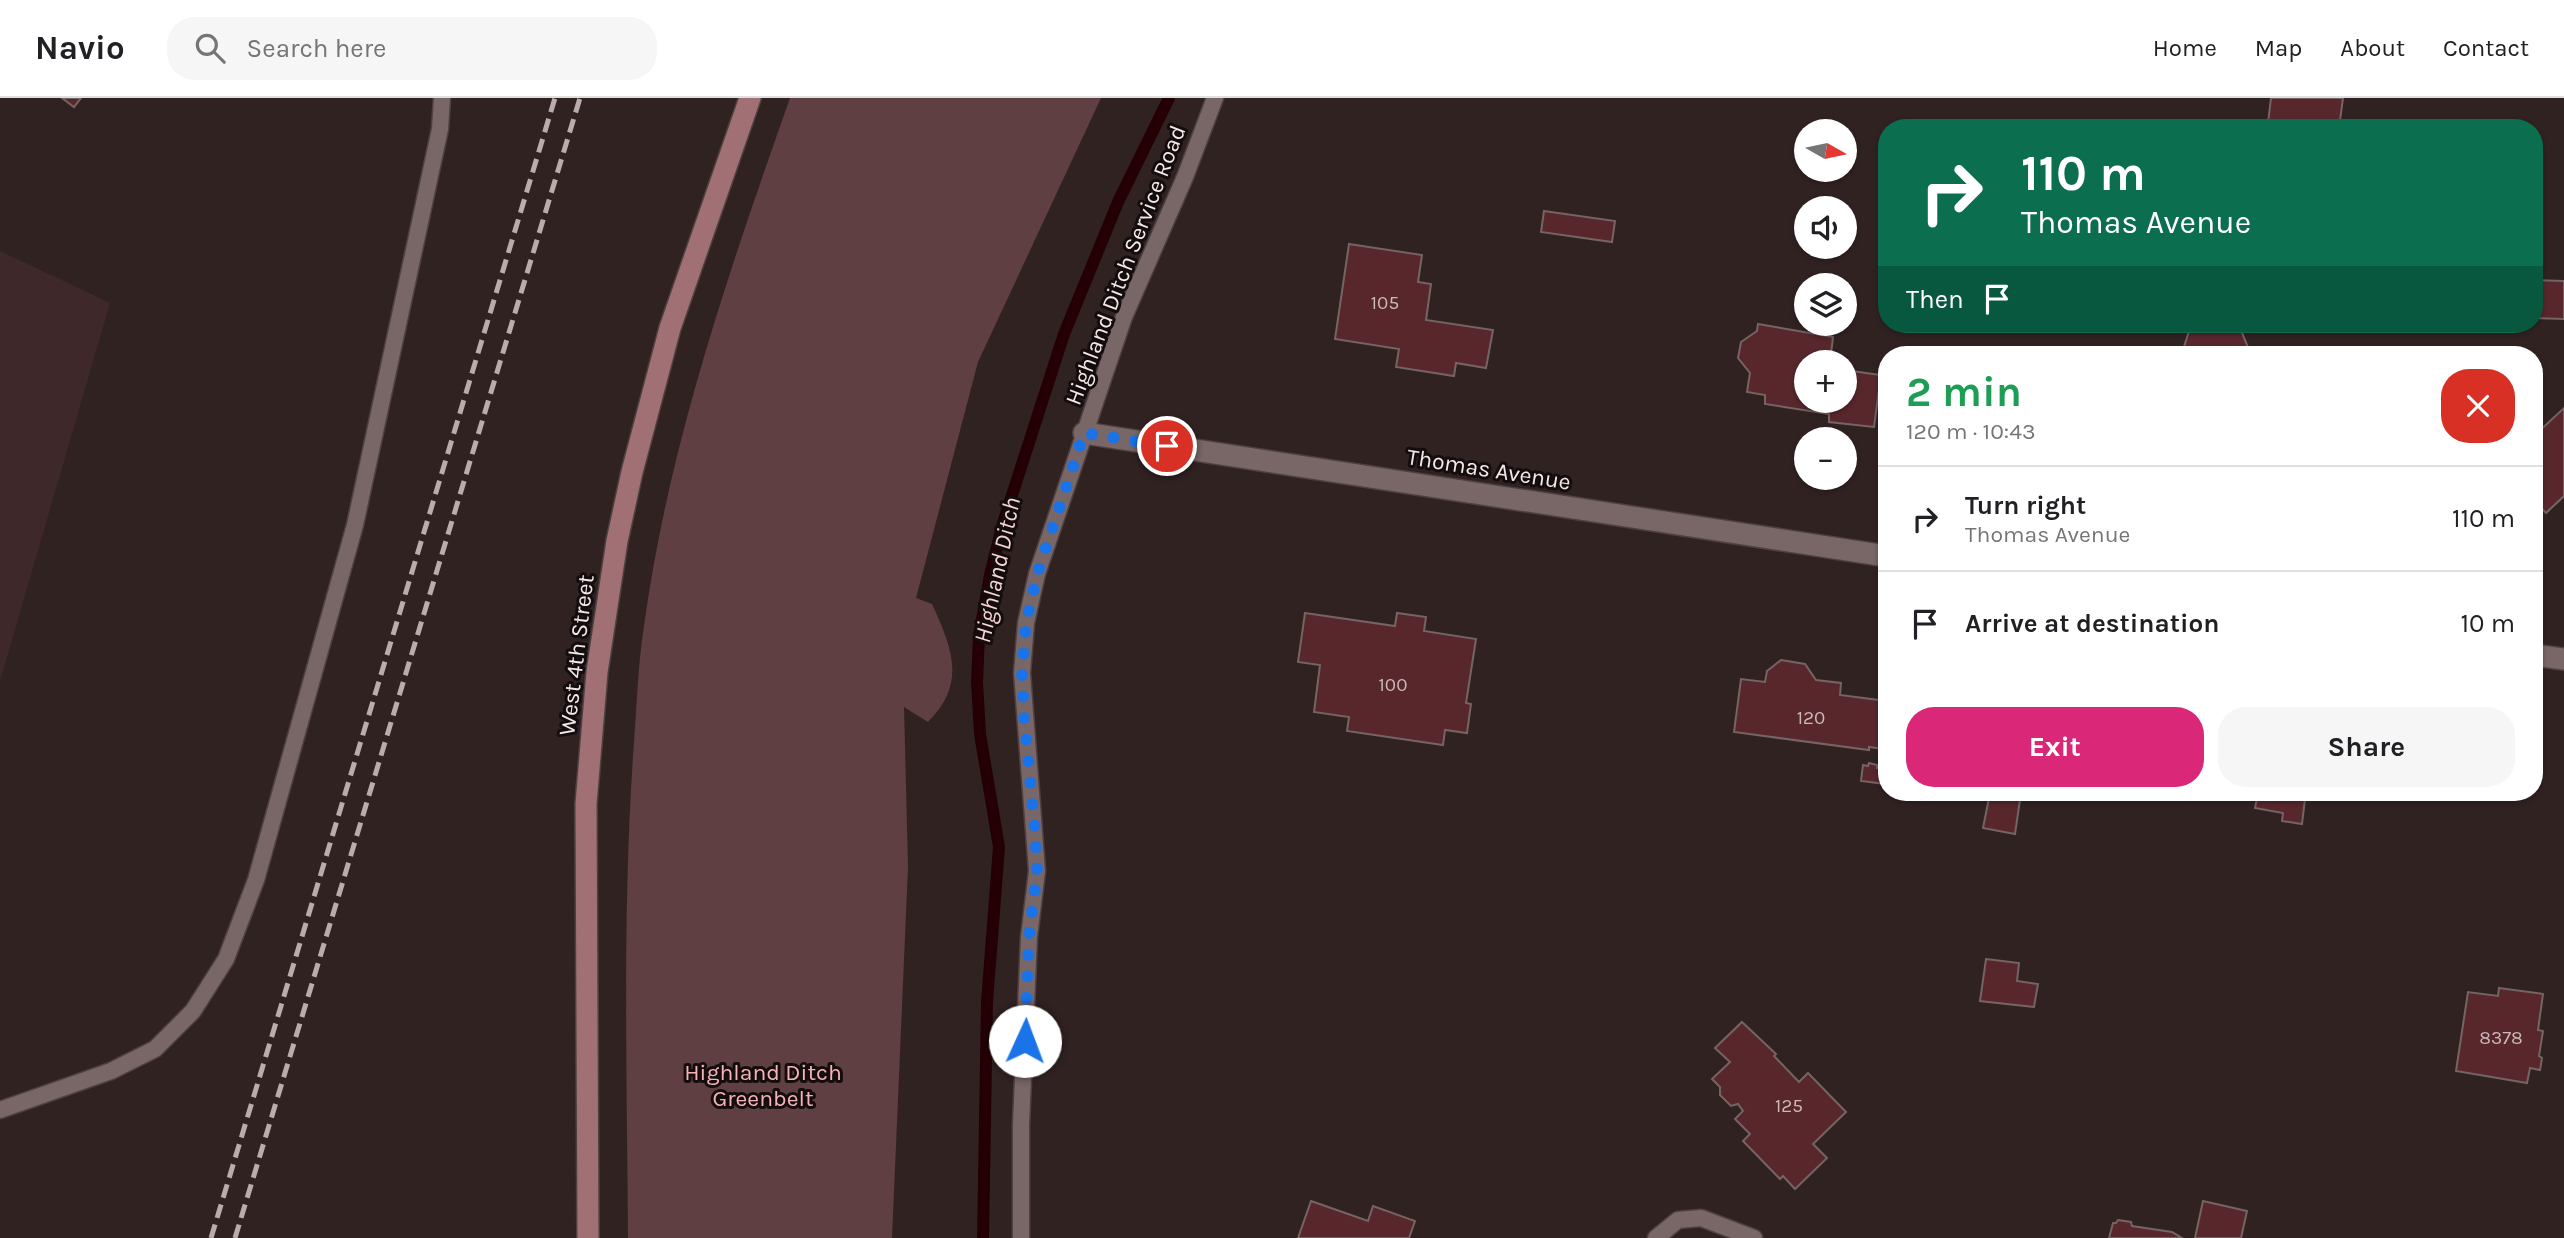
<!DOCTYPE html>
<html lang="en">
<head>
<meta charset="utf-8">
<style>
	body { margin:0; font-family:Karla,sans-serif; background:#f6f6f6; color:#202124; height:100vh; display:flex; flex-direction:column; font-size:26px; white-space:nowrap }
	* { box-sizing:border-box; margin:0 }
	p { font-size:23px; color:#757577 }
	.icon { flex:none; width:38px; height:38px; fill:none; stroke:currentColor; stroke-width:2; stroke-linecap:round; stroke-linejoin:round }
	.map { position:relative; flex:1; overflow:hidden }
	.side { position:absolute; left:1878px; top:248px; width:665px; height:455px; display:flex; flex-direction:column; background:#fff; border-radius:28px; box-shadow:0 2px 5px #0004 }
	.side>* { flex:none }
	.hud { position:absolute; left:1878px; top:21px; width:665px; height:214px; border-radius:28px; box-shadow:0 2px 5px #0004; background:#0b6e4f; color:#fff; overflow:hidden }
	.needle { width:46px; rotate:99deg }
	.tools { position:absolute; left:1794px; top:21px; display:grid; gap:14px }
	.tools a { display:grid; place-items:center; width:63px; height:63px; border-radius:50%; background:#fff; box-shadow:0 2px 5px #0004; font-size:35px }
	.pin { position:absolute; display:grid; place-items:center; width:60px; height:60px; color:#fff; margin:-30px; border:4px solid #fff; border-radius:50%; box-shadow:0 2px 7px #0007 }
	.me { position:absolute; width:77px; margin:-38px; rotate:2deg; stroke-linejoin:round; filter:drop-shadow(0 0 5px #0008) }
	.turn { display:flex; align-items:center; gap:24px; height:147px; padding:0 28px; font-size:32px }
	.turn .icon { width:91px; height:91px; stroke-width:2.5 }
	.turn b { display:block; font-size:49px; line-height:60px }
	.then { display:flex; align-items:center; height:66px; padding:0 28px; background:#0003; gap:14px; font-size:26px }
	.round { display:grid; place-items:center; flex:none; width:74px; height:74px; border-radius:28px; background:#f6f6f6 }
	.summary { display:flex; align-items:center; justify-content:space-between; height:119px; padding:0 28px }
	h1 { font-size:42px; font-weight:700; line-height:52px; color:#1e9e55 }
	.cta { display:flex; gap:14px; margin-top:auto; padding:14px 28px }
	.cta a { flex:1; height:80px; border-radius:28px; background:#db2777; color:#fff; font-size:28px; font-weight:700; line-height:80px; text-align:center }
	.cta a+a { background:#f6f6f6; color:#202124 }
	ul { padding:0; list-style:none }
	li { display:flex; align-items:center; gap:21px; height:105px; padding:0 28px; border-top:2px solid #e0e0e0 }
	li div { flex:1 }
	li b { display:block; font-size:26px }
	li em { font-style:normal }
	header { display:flex; align-items:center; gap:42px; box-sizing:border-box; height:98px; padding:0 35px; background:#fff; border-bottom:2px solid #e0e0e0 }
	header strong { font-size:33px }
	nav { display:flex; gap:38px; margin-inline-start:auto; font-size:24px }
	.search { width:490px; height:63px; background:#f6f6f6; display:flex; align-items:center; gap:18px; box-sizing:border-box; padding:0 24px; border-radius:28px; color:#757577; font-size:26px }
	.map>svg:first-child { display:block }
</style>
</head>
<body>
<header>
<strong>Navio</strong>
<div class="search"><svg class="icon" aria-label="search" viewBox="0 0 24 24"><circle cx="10" cy="10" r="6"/><path d="M15 15l6 6"/></svg>Search here</div>
<nav><a>Home</a><a>Map</a><a>About</a><a>Contact</a></nav>
</header>
<div class="map">
<svg width="2564" height="1140" viewBox="0 0 2564 1140">
	<rect width="100%" height="100%" fill="#312222"/>
	<path fill="#3f282a" d="M0,153L110,205L0,583Z"/>
	<path fill="#5f3f41" d="M790,0H1101L978,264L916,500L932,506C952,550 967,585 928,624L904,609L908,769L892,1140H628C627,975 622,809 634,644C637,605 638,566 644,528C669,346 729,173 790,0Z"/>
	<g fill="none" stroke-linecap="round" stroke-linejoin="round">
		<path stroke="#240004" stroke-width="12" d="M983,1140L987,904L999,749L980,636L977,584L979,538L990,477L1003,425L1064,236L1118,104L1169,0"/>
	</g>
	<g fill="#57272c" stroke="#766364" stroke-width="2">
		<path d="M62,0H81L74,9Z"/>
		<path d="M2271,0H2343L2339,30H2300L2268,25Z"/>
		<path d="M1544,113L1615,123L1612,144L1541,134Z"/>
		<path d="M1349,146L1422,157L1418,184L1431,186L1426,222L1493,232L1486,270L1456,265L1454,278L1396,269L1399,251L1335,241Z"/>
		<path d="M2535,182L2564,183V221L2535,220Z"/>
		<path d="M1758,226L1833,239L1830,264H1806V303H1844V272L1881,277L1874,329L1829,324V316L1765,306V297L1747,294L1750,275L1738,260L1741,244L1757,233Z"/>
		<path d="M2200,226H2258L2241,232L2251,257H2162L2184,249L2189,233L2201,228Z"/>
		<path d="M2564,310V398L2546,415L2534,402V338Z"/>
		<path d="M1305,515L1395,528L1397,515L1426,519L1424,533L1476,541L1466,605L1471,606L1467,635L1445,632L1443,647L1347,633L1349,619L1314,614L1320,567L1298,564Z"/>
		<path d="M1781,562L1805,566L1816,582L1841,585L1840,597L1886,603V643L1883,642L1884,651L1869,649V652L1734,634L1741,581L1765,584L1767,573Z"/>
		<path d="M1884,663H1886V686L1861,683L1863,667L1868,668L1869,665L1877,667V670H1883Z"/>
		<path d="M1990,695H2021L2015,736L1983,730Z"/>
		<path d="M2258,695H2310L2309,702L2305,701L2302,726L2282,723L2283,715L2255,710Z"/>
		<path d="M1986,861L2019,865L2017,883L2038,886L2034,909L1980,903Z"/>
		<path d="M2499,890L2543,896L2538,932L2543,933L2539,958L2542,960L2540,972L2530,970L2527,985L2456,973L2468,894L2498,898Z"/>
		<path d="M1742,924L1776,956L1774,958L1799,984L1808,975L1846,1014L1813,1046L1827,1060L1795,1091L1783,1078L1780,1081L1743,1043L1750,1036L1735,1021L1743,1013L1738,1006L1731,1008L1720,997V989L1712,981L1730,964L1715,950Z"/>
		<path d="M1311,1103L1368,1123L1373,1108L1415,1123L1409,1140H1298Z"/>
		<path d="M2203,1103L2247,1113L2241,1140H2195Z"/>
		<path d="M2118,1122L2131,1124L2132,1128L2172,1134L2182,1140H2109L2113,1125H2116Z"/>
	</g>
	<g fill="none" stroke-linecap="round" stroke-linejoin="round">
		<g stroke="#4e4041" stroke-width="19">
			<g id="lane">
				<path d="M0,1012L111,973L155,951L193,913L226,861L256,782L355,427L440,31L442,0"/>
				<path d="M1021,1140V1027L1029,839L1037,773L1022,575L1026,525L1037,476L1124,219L1185,79L1215,0"/>
				<path d="M1656,1140L1678,1122L1701,1120L1754,1140"/>
			</g>
		</g>
		<g stroke="#4e4041" stroke-width="24">
			<g id="street">
				<path d="M1084,335L1886,458"/>
				<path d="M2534,557L2564,561"/>
			</g>
		</g>
		<g stroke="#4e4041" stroke-width="24">
			<path id="secondary" d="M588,1140L586,706L597,574L617,443L632,374L670,230L750,0"/>
		</g>
		<use href="#lane" stroke="#796667" stroke-width="16"/>
		<use href="#street" stroke="#796667" stroke-width="21"/>
		<use href="#secondary" stroke="#a17074" stroke-width="21"/>
		<g stroke="#b9acac" stroke-width="5" stroke-dasharray="14 7" stroke-linecap="butt">
			<path d="M211,1140L555,0"/>
			<path d="M235,1140L580,0"/>
		</g>
	</g>
	<g fill="none" stroke-linecap="round" stroke-linejoin="round">
		<path stroke="#1a73e8" stroke-width="12" stroke-dasharray="0 21.6" d="M1025,943L1029,839L1037,773L1035,733L1024,618L1022,575L1026,525L1037,477L1084,335L1167,348"/>
	</g>
	<g text-anchor="middle" stroke-width="6" stroke-linejoin="round" paint-order="stroke">
		<g font-size="19" fill="#cdb8ba">
			<text x="1385" y="211">105</text>
			<text x="1393" y="593">100</text>
			<text x="1811" y="626">120</text>
			<text x="2501" y="946">8378</text>
			<text x="1789" y="1014">125</text>
		</g>
		<g font-size="23" fill="#f4e8e9" stroke="#140d0e">
			<text transform="translate(1125 167) rotate(-69)" y="8">Highland Ditch Service Road</text>
			<text transform="translate(1489 371) rotate(9)" y="8">Thomas Avenue</text>
			<text transform="translate(576 557) rotate(-83)" y="8">West 4th Street</text>
		</g>
		<g font-size="23" fill="#f8b3b7" stroke="#140d0e">
			<text x="763" y="982">Highland Ditch<tspan x="763" dy="26">Greenbelt</tspan></text>
		</g>
		<g font-size="24" font-style="italic" fill="#f7d3d4" stroke="#140d0e">
			<text transform="translate(997 472) rotate(-78)" y="8">Highland Ditch</text>
		</g>
	</g>
</svg>
<div class="tools">
<a><svg class="needle" viewBox="-14 -14 28 28"><path d="M0-13l5 13h-10z" fill="#e53935"/><path d="M0 13l5-13h-10z" fill="#757577"/></svg></a>
<a><svg class="icon" aria-label="sound" viewBox="0 0 24 24"><path d="M4 9h4l5-4v14l-5-4H4zM17 9q2 3 0 6"/></svg></a>
<a><svg class="icon" aria-label="layers" viewBox="0 0 24 24"><path d="M12 4l9 5-9 5-9-5zM3 14l9 5 9-5"/></svg></a>
<a>+</a>
<a>−</a>
</div>
<div class="pin" style="left:1167px;top:348px;background:#d93025"><svg class="icon" aria-label="arrive" viewBox="0 0 24 24"><path d="M6 21V4h12l-3 4 3 4H6"/></svg></div>
<svg class="me" style="left:1025px;top:943px" viewBox="-20 -20 40 40"><circle r="19" fill="#fff"/><path d="M0-13L10 11 0 6-10 11z" fill="#1a73e8"/></svg>
<div class="hud">
<div class="turn"><svg class="icon" aria-label="right" viewBox="0 0 24 24"><path d="M7 20v-9h11M14 6l5 5-5 5"/></svg><div><b>110 m</b>Thomas Avenue</div></div>
<div class="then">Then<svg class="icon" aria-label="arrive" viewBox="0 0 24 24"><path d="M6 21V4h12l-3 4 3 4H6"/></svg></div>
</div>
<section class="side">
<div class="summary"><div><h1>2 min</h1><p>120 m · 10:43</p></div><a class="round" style="background:#d93025;color:#fff"><svg class="icon" aria-label="close" viewBox="0 0 24 24"><path d="M6 6l12 12M18 6L6 18"/></svg></a></div>
<ul>
<li><svg class="icon" aria-label="right" viewBox="0 0 24 24"><path d="M7 20v-9h11M14 6l5 5-5 5"/></svg><div><b>Turn right</b><p>Thomas Avenue</p></div><em>110 m</em></li>
<li><svg class="icon" aria-label="arrive" viewBox="0 0 24 24"><path d="M6 21V4h12l-3 4 3 4H6"/></svg><div><b>Arrive at destination</b></div><em>10 m</em></li>
</ul>
<div class="cta"><a>Exit</a><a>Share</a></div>
</section>
</div>
</body>
</html>
